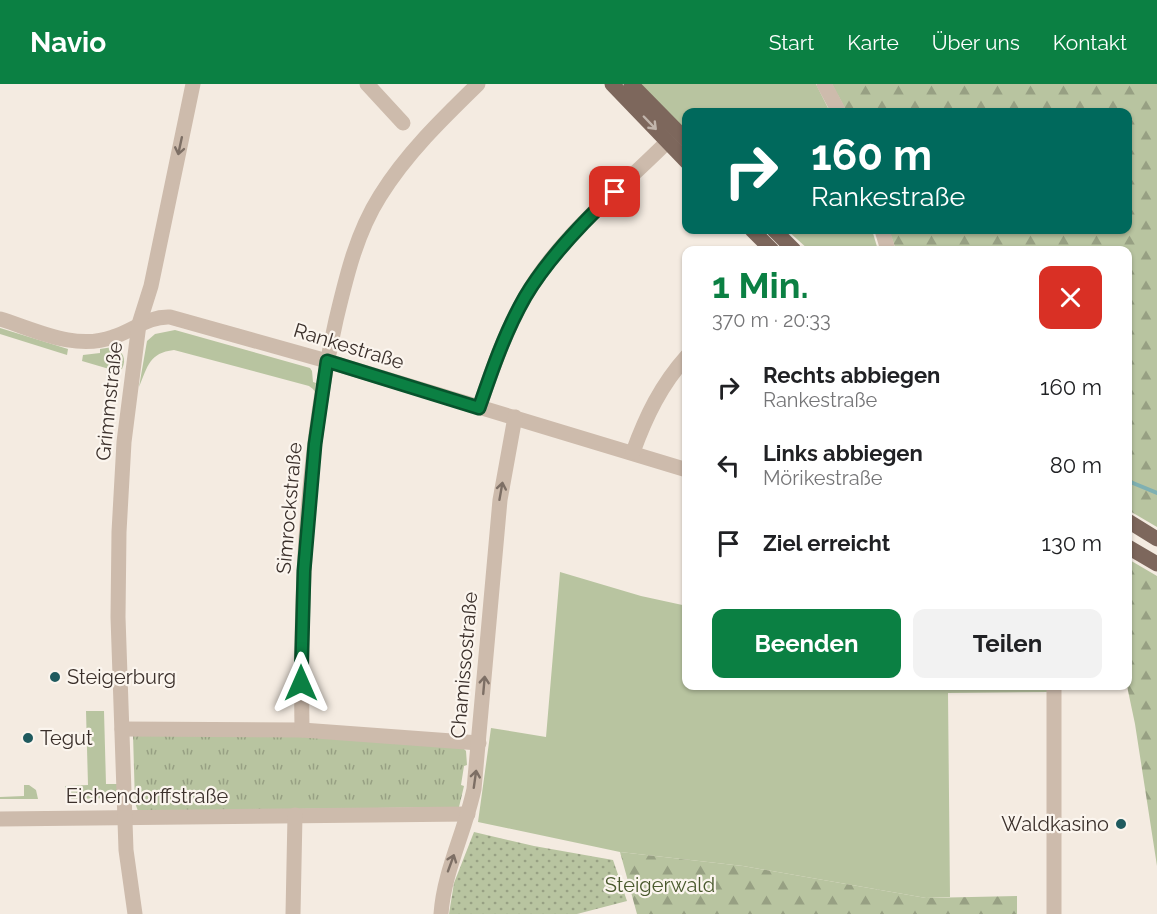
<!DOCTYPE html>
<html lang="de">
<head>
<meta charset="utf-8">
<style>
	body { margin:0; font-family:Raleway,sans-serif; background:#f2f2f2; color:#202124; height:100vh; display:flex; flex-direction:column; font-size:22px; white-space:nowrap }
	* { box-sizing:border-box; margin:0 }
	p { font-size:20px; color:#757577 }
	.icon { flex:none; width:33px; height:33px; fill:none; stroke:currentColor; stroke-width:2; stroke-linecap:round; stroke-linejoin:round }
	.map { position:relative; flex:1; overflow:hidden }
	.panel { position:absolute; left:682px; top:162px; width:450px; height:444px; display:flex; flex-direction:column; background:#fff; border-radius:12px; box-shadow:0 2px 4px #0004 }
	.panel>* { flex:none }
	.guide { position:absolute; left:682px; top:24px; width:450px; height:126px; border-radius:12px; box-shadow:0 2px 4px #0004; background:#00695c; color:#fff; overflow:hidden }
	.pin { position:absolute; display:grid; place-items:center; width:51px; height:51px; color:#fff; margin:-26px; border-radius:12px; box-shadow:0 3px 9px #0006 }
	.me { position:absolute; width:66px; margin:-33px; rotate:0deg; stroke-linejoin:round; filter:drop-shadow(0 0 4px #0008) }
	.turn { display:flex; align-items:center; gap:21px; height:126px; padding:0 30px; font-size:27px }
	.turn .icon { width:78px; height:78px; stroke-width:2.5 }
	.turn b { display:block; font-size:42px; line-height:51px }
	.round { display:grid; place-items:center; flex:none; width:63px; height:63px; border-radius:12px; background:#f2f2f2 }
	.headline { display:flex; align-items:center; justify-content:space-between; height:102px; padding:0 30px }
	h1 { font-size:36px; font-weight:700; line-height:45px; color:#0b8043 }
	.action { display:flex; gap:12px; margin-top:auto; padding:12px 30px }
	.action a { flex:1; height:69px; border-radius:12px; background:#0b8043; color:#fff; font-size:24px; font-weight:700; line-height:69px; text-align:center }
	.action a+a { background:#f2f2f2; color:#202124 }
	ul { padding:0; list-style:none }
	li { display:flex; align-items:center; gap:18px; height:78px; padding:0 30px }
	li div { flex:1 }
	li b { display:block; font-size:22px }
	li em { font-style:normal }
	header { display:flex; align-items:center; gap:36px; box-sizing:border-box; height:84px; padding:0 30px; background:#0b8043; color:#fff }
	header strong { font-size:28px }
	nav { display:flex; gap:33px; margin-inline-start:auto; font-size:21px }
	.map>svg:first-child { display:block }
</style>
</head>
<body>
<header>
<strong>Navio</strong>
<nav><a>Start</a><a>Karte</a><a>Über uns</a><a>Kontakt</a></nav>
</header>
<div class="map">
<svg width="1157" height="830" viewBox="0 0 1157 830">
	<defs>
		<pattern id="forest-firs" width="22" height="20" patternUnits="userSpaceOnUse" patternTransform="scale(1.5)"><rect width="22" height="20" fill="#b8c4a0"/><path d="M5 1l3.5 6h-7zM16 11l3.5 6h-7z" fill="#97a083"/></pattern>
		<pattern id="park-tufts" width="24" height="20" patternUnits="userSpaceOnUse" patternTransform="scale(1.5)"><rect width="24" height="20" fill="#b8c4a0"/><path d="M3 7l-1-3M5 7V3M7 7l1-3M15 17l-1-3M17 17v-4M19 17l1-3" fill="none" stroke="#97a083"/></pattern>
		<pattern id="garden-dots" width="8" height="8" patternUnits="userSpaceOnUse" patternTransform="scale(1.5)"><rect width="8" height="8" fill="#b8c4a0"/><path d="M2 2h.1M6 6h.1" fill="none" stroke="#97a083" stroke-width="1.8" stroke-linecap="round"/></pattern>
	</defs>
	<rect width="100%" height="100%" fill="#f4ebe1"/>
	<g fill="#b8c4a0">
		<path d="M640,0H816L830,28H687V48Z"/>
		<path d="M787,146H872L878,166H809Z"/>
		<path d="M0,244L68,265L67,271L0,250Z"/>
		<path d="M175,246L310,284L312,287L313,298L316,299L315,308L313,305L309,302L174,266C149,269 148,282 139,303L147,257L155,250Z"/>
		<path d="M113,263C123,267 127,275 122,285L116,287L82,277L83,271L100,269V265Z"/>
		<path d="M560,488L641,512L687,522V602H1047V608L948,609L950,813L926,814L743,782L620,768L478,738L491,644L546,653Z"/>
		<path d="M86,627H104L106,700H117V714L66,715L65,702L88,701Z"/>
		<path d="M24,701H29L36,706L38,715H0V713L24,712Z"/>
	</g>
	<g fill="url(#forest-firs)">
		<path d="M832,0H1157V443L1128,426V166H896L889,146H1128V28H847Z"/>
		<path d="M1128,475L1157,492V782L1135,640L1127,602Z"/>
		<path d="M620,768L743,782L926,814L1017,812V830H637Z"/>
	</g>
	<path fill="url(#park-tufts)" d="M133,650L301,651L462,663L466,667L467,681L464,682L461,701L464,702L459,723L138,727L135,719Z"/>
	<path fill="url(#garden-dots)" d="M474,748L534,762L613,776L627,817L577,830H449L454,799Z"/>
	<g fill="none" stroke-linecap="round" stroke-linejoin="round">
		<path stroke="#7fb0b2" stroke-width="4" d="M1128,397L1157,409"/>
		<g stroke="#cdbbac" stroke-width="15">
			<path d="M367,0L403,39"/>
			<path d="M824,0L839,28"/>
			<path d="M882,146L888,166"/>
			<path d="M0,235C36,246 75,267 113,253C133,247 148,232 170,233L327,277L687,386"/>
			<path d="M479,324C492,286 505,248 525,213C560,152 618,107 667,58"/>
			<path d="M633,368C646,332 661,301 687,272"/>
			<path d="M1054,602V830"/>
			<path d="M122,645L302,646L479,659"/>
			<path d="M302,646C300,509 306,370 336,236C346,194 356,150 380,112C406,70 442,35 478,0"/>
			<path d="M0,735L468,730"/>
			<path d="M135,830L126,766L118,533L119,448L124,358L139,240L151,202L193,0"/>
			<path d="M293,830L295,731"/>
			<path d="M441,830C444,787 465,748 474,705L500,416L515,333"/>
		</g>
		<g stroke="#7d675c" stroke-width="15">
			<path d="M612,0L687,78"/>
			<path d="M631,0L687,57"/>
			<path d="M752,146L772,166"/>
			<path d="M774,146L794,166"/>
			<path d="M1128,437L1157,455"/>
			<path d="M1128,463L1157,480"/>
		</g>
	</g>
	<defs><path id="oneway-shaft" d="M-6 0H5M1.5-3L5.5 0L1.5 3" fill="none" stroke-width="1.6" stroke-linecap="round" stroke-linejoin="round" transform="scale(1.5)"/></defs>
	<use stroke="#c2b5ac" href="#oneway-shaft" transform="translate(650 39) rotate(46)"/>
	<g stroke="#7d6f65">
		<use href="#oneway-shaft" transform="translate(180 62) rotate(102)"/>
		<use href="#oneway-shaft" transform="translate(501 407) rotate(-80)"/>
		<use href="#oneway-shaft" transform="translate(484 601) rotate(-85)"/>
		<use href="#oneway-shaft" transform="translate(475 695) rotate(-82)"/>
		<use href="#oneway-shaft" transform="translate(451 779) rotate(-70)"/>
	</g>
	<g fill="none" stroke-linecap="round" stroke-linejoin="round">
		<g stroke="#07532c" stroke-width="15">
			<path id="route" d="M301,599L304,487L315,360L327,277L479,324C492,286 505,248 525,213C548,174 582,139 615,108"/>
		</g>
		<use href="#route" stroke="#0b8043" stroke-width="10"/>
	</g>
	<g fill="#1f5a5e" stroke="#fbf5ee" stroke-width="2">
		<circle cx="55" cy="593" r="6"/>
		<circle cx="28" cy="654" r="6"/>
		<circle cx="1121" cy="740" r="6"/>
	</g>
	<g text-anchor="middle" stroke-width="4.5" stroke-linejoin="round" paint-order="stroke">
		<g font-size="20" fill="#3b302b" stroke="#fbf5ee">
			<text transform="translate(349 262) rotate(17)" y="7">Rankestraße</text>
			<text transform="translate(109 317) rotate(-84)" y="7">Grimmstraße</text>
			<text transform="translate(289 424) rotate(-85)" y="7">Simrockstraße</text>
			<text transform="translate(464 581) rotate(-85)" y="7">Chamissostraße</text>
			<text x="147" y="719">Eichendorffstraße</text>
		</g>
		<g font-size="20" fill="#3b302b" stroke="#fbf5ee" text-anchor="start">
			<text x="67" y="600">Steigerburg</text>
			<text x="40" y="661">Tegut</text>
			<text x="1109" y="747" text-anchor="end">Waldkasino</text>
		</g>
		<g font-size="20" fill="#4a5a2e" stroke="#fbf5ee">
			<text x="660" y="808">Steigerwald</text>
		</g>
	</g>
</svg>
<div class="pin" style="left:615px;top:108px;background:#d93025"><svg class="icon" aria-label="arrive" viewBox="0 0 24 24"><path d="M6 21V4h12l-3 4 3 4H6"/></svg></div>
<svg class="me" style="left:301px;top:599px" viewBox="-20 -20 40 40"><path d="M0-17L14 15 0 8-14 15z" fill="#0b8043" stroke="#fff" stroke-width="4"/></svg>
<div class="guide">
<div class="turn"><svg class="icon" aria-label="right" viewBox="0 0 24 24"><path d="M7 20v-9h11M14 6l5 5-5 5"/></svg><div><b>160 m</b>Rankestraße</div></div>
</div>
<section class="panel">
<div class="headline"><div><h1>1 Min.</h1><p>370 m · 20:33</p></div><a class="round" style="background:#d93025;color:#fff"><svg class="icon" aria-label="close" viewBox="0 0 24 24"><path d="M6 6l12 12M18 6L6 18"/></svg></a></div>
<ul>
<li><svg class="icon" aria-label="right" viewBox="0 0 24 24"><path d="M7 20v-9h11M14 6l5 5-5 5"/></svg><div><b>Rechts abbiegen</b><p>Rankestraße</p></div><em>160 m</em></li>
<li><svg class="icon" aria-label="left" viewBox="0 0 24 24"><path d="M17 20v-9H6M10 6l-5 5 5 5"/></svg><div><b>Links abbiegen</b><p>Mörikestraße</p></div><em>80 m</em></li>
<li><svg class="icon" aria-label="arrive" viewBox="0 0 24 24"><path d="M6 21V4h12l-3 4 3 4H6"/></svg><div><b>Ziel erreicht</b></div><em>130 m</em></li>
</ul>
<div class="action"><a>Beenden</a><a>Teilen</a></div>
</section>
</div>
</body>
</html>
